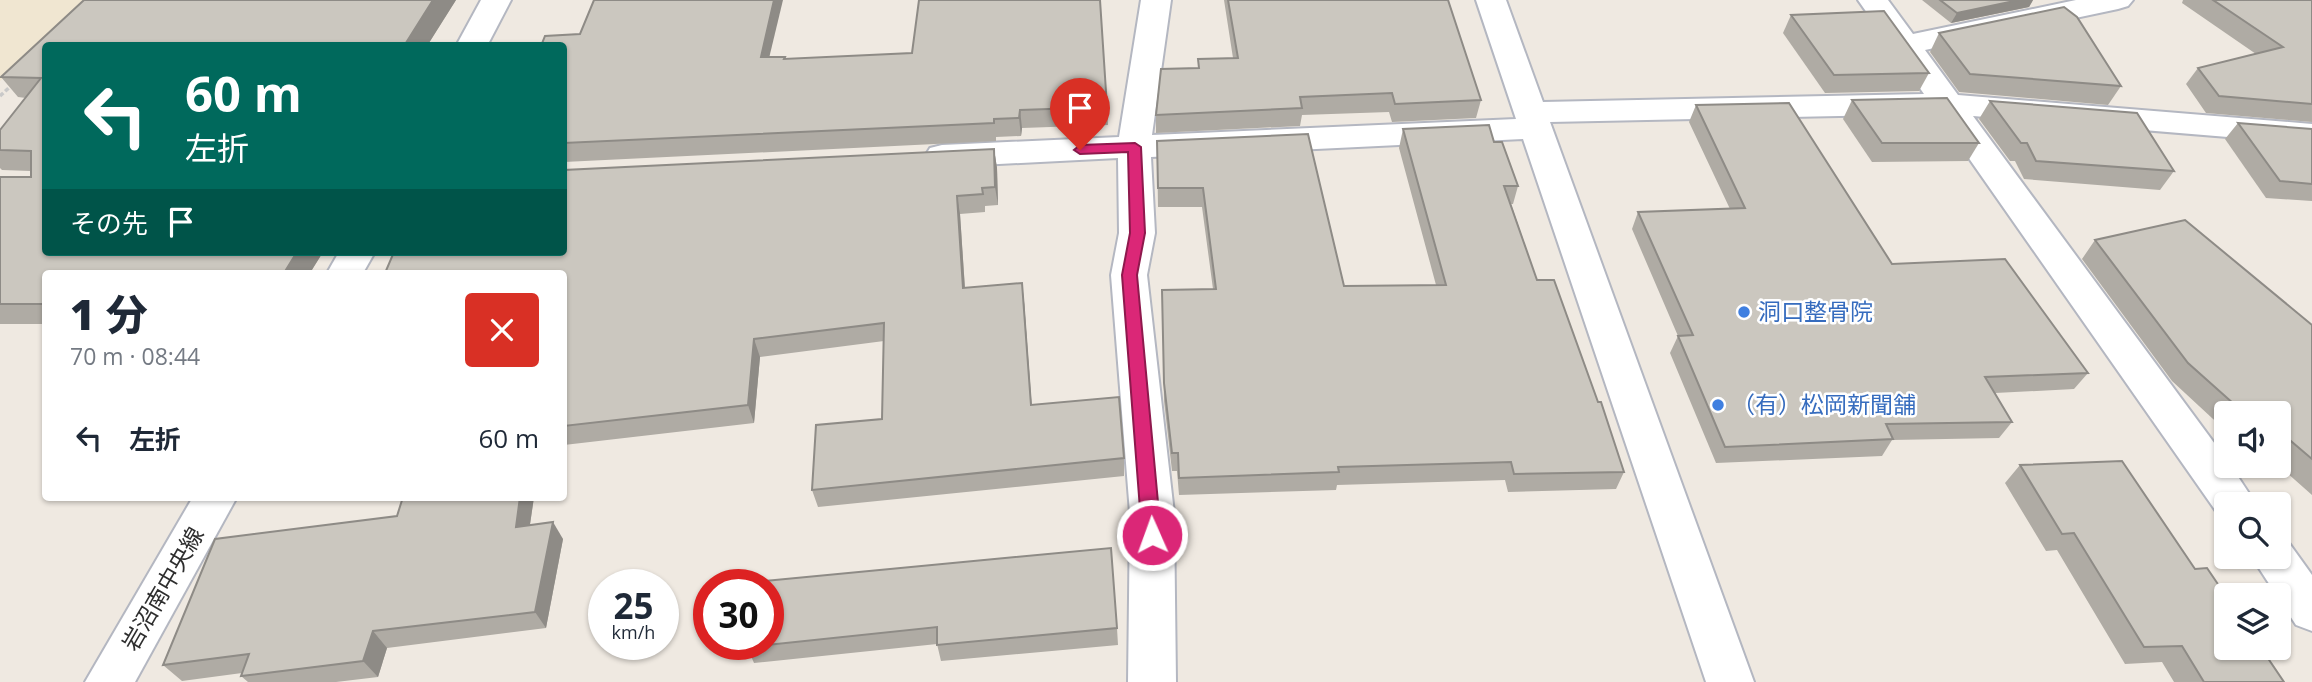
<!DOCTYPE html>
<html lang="ja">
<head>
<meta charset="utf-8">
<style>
	body { margin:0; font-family:"Open Sans","Noto Sans JP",sans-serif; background:#f2f2f3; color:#1f2937; height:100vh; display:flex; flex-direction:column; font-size:26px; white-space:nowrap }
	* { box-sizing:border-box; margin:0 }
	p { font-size:23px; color:#747a83 }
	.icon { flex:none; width:38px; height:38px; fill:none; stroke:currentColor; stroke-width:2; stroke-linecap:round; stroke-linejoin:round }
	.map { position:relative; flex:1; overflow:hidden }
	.drawer { position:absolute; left:42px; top:270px; width:525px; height:231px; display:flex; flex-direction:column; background:#fff; border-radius:7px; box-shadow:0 2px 5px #0004 }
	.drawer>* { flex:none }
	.guide { position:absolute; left:42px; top:42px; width:525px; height:214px; border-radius:7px; box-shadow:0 2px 5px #0004; background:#00695c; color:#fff; overflow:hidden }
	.controls { position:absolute; left:2214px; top:401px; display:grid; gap:14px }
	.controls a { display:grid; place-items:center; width:77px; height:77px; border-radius:7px; background:#fff; box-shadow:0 2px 5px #0004; font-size:35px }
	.speed { position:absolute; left:588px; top:569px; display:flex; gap:14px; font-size:35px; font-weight:700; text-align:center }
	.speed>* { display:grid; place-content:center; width:91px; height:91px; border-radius:50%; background:#fff; box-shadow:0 2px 5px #0004; line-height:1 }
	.speed small { font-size:18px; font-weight:400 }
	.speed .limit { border:10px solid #d22; background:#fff; color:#111 }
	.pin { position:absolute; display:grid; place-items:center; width:60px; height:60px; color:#fff; margin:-72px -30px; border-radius:50% 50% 50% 0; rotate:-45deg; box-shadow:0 0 7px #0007 }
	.pin .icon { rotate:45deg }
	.me { position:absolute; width:77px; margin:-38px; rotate:358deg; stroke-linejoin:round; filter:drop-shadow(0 0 5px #0008) }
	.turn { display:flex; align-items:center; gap:24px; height:147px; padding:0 28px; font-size:32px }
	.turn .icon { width:91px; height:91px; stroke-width:2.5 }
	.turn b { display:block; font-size:49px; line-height:60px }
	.then { display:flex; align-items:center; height:66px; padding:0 28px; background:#0003; gap:14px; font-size:26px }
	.round { display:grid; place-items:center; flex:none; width:74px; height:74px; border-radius:7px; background:#f2f2f3 }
	.headline { display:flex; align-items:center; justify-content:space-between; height:119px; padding:0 28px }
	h1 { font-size:42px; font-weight:800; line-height:52px }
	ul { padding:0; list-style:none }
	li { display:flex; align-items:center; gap:21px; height:98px; padding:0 28px }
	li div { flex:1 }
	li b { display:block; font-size:26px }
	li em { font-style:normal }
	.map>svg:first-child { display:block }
</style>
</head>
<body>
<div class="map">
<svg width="2312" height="682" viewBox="0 0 2312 682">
	<rect width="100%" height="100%" fill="#efe9e1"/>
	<path fill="#f0e6d1" d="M0,0H84L0,81Z"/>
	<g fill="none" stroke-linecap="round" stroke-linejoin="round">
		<g stroke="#b4b7c1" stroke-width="4">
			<g id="minor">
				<path d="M481,0H511L487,46H456Z"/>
				<path d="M1141,0H1171L1152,135L1516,119L1476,0H1506L1543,102L1924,94L1858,0H1888L1913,34L2076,0H2133L2128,6L2118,9L1925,50L1958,95L2312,124V144L1973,116L2226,459V466H2231L2256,504H2226V519L2220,517L1938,114L1550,122L1754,682H1706L1523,139L1151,157L1155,233L1147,275L1174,513L1176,682H1128L1130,513L1111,275L1119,233L1118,158L942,167L930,164L925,156L930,148L942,145L1119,137Z"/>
				<path d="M339,252H375L363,273H327Z"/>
				<path d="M193,497H237L135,682H85Z"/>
				<path d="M2278,539L2289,543L2312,575V631L2296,625L2251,556H2278Z"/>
			</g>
		</g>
		<path stroke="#c9c9c9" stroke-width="3.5" stroke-dasharray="4.5 2.5" stroke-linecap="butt" d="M0,96L13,84"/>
		<use href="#minor" fill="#fff" fill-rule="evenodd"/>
	</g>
	<g fill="#afaba4">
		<path d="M84,0H456L427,46H46L323,252L310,273H46V324H0V177H31V171L2,170L0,168V130L26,98L18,97L1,77Z"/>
		<path d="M1224,0H1448L1481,100L1476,118L1392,122L1389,112L1302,115L1300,126L1156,133V115L1198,68V59L1233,58Z"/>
		<path d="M1922,0H2033L2029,7L1951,23Z"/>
		<path d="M2183,0H2312V122L2206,113L2186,84L2198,68L2256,54L2182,3Z"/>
		<path d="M1791,15L1929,73L1919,91L1825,93L1783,33Z"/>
		<path d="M1939,33L2121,86L2108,105L1959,92L1930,52Z"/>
		<path d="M564,46L785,59L1107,107L1108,125L1022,128L1021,136L996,137V141L564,162Z"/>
		<path d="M1852,100L1979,143L1968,161L1872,162L1843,119Z"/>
		<path d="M1990,101L2174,171L2160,190L2024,179L2015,161H2010L1979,119Z"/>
		<path d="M1696,105L1892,264L2088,373L2074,389L1995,393L2012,422L1999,438L1892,440L1882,456L1716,463L1670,353L1678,336L1632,229L1638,212L1730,209L1689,122Z"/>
		<path d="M2238,123L2312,129V201L2266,198L2225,139Z"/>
		<path d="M1403,129L1494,142L1518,186L1513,204H1511L1537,280L1624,472L1616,489L1508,492L1505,480L1337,485L1336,490L1179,495L1177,471H1172L1164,401L1162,290L1213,289L1202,207H1158L1157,141L1344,286L1436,285L1399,148Z"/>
		<path d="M994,149L997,168L998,205L985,206V212L960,214L965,288L1024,301L1031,405L1124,458V476L818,507L812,490L882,419L884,341L760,357L754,423L564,445V273Z"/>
		<path d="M2095,240L2312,325V495L2278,465V413H2226V431L2172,381L2082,259Z"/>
		<path d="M2020,465L2195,569L2284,682H2174L2162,662L2125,664L2057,550L2046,551L2005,483Z"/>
		<path d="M534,497L530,525L563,539L546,628L387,648L378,677L336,682H248L241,676L242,673L182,681L163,665L397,516Z"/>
		<path d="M768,584L1117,628L1118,645L941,661L937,644L754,663L747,647Z"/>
	</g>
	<g fill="#8e8b86">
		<path d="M433,0H456L427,46H404Z"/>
		<path d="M774,0H783L765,75L761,57Z"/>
		<path d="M2019,0H2033L2029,7L1951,23L1957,13Z"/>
		<path d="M1020,110L1022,128L1021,136L1019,118Z"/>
		<path d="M994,149L997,168L998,205L995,187Z"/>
		<path d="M957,196L960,214L966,306L963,288Z"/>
		<path d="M297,252H323L310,273H284Z"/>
		<path d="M1022,283L1024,301L1033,423L1031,405Z"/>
		<path d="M754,339L760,357L754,423L748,405Z"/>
		<path d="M520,497H534L527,544L516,527Z"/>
		<path d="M553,522L563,539L546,628L535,612Z"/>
		<path d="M373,631L387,648L378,677L363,661Z"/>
	</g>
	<g fill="#cbc7bf" stroke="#8e8b86" stroke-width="2">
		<path d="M84,0H433L404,46H46V252H297L284,273H46V304H0V177H31V151L0,150V130L41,78L1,77Z"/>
		<path d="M594,0H774L761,57H785L784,59L912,53L919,0H1100L1107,107L1020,110L1019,118L994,119V123L564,143V46H541L545,36L580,34Z"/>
		<path d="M1228,0H1448L1481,100L1395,104L1392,93L1300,97L1302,108L1156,115L1161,69L1199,68L1198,59L1238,58Z"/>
		<path d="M1940,0H2019L1957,13Z"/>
		<path d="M2213,0H2312V104L2219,96L2198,68L2283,47Z"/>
		<path d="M2064,7L2077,17L2121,86L1970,74L1939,33Z"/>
		<path d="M1884,11L1929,73L1834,75L1791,15Z"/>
		<path d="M1947,98L1979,143H1882L1852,100Z"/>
		<path d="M1990,101L2137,113L2174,171L2036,161L2027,143H2021Z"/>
		<path d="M1789,103L1892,264L2005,259L2088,373L1985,377L2012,422L1886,424L1893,439L1725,447L1678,336L1693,335L1638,212L1745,208L1696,105Z"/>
		<path d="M2238,123L2312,129V184L2280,181Z"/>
		<path d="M1489,125L1494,142H1502L1518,186H1504L1537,280H1554L1598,402H1601L1624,472L1514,474L1511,462L1338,467L1339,472L1179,478L1178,453H1172L1164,383L1162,290L1216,289L1203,188H1158L1157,141L1308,134L1344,286L1446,285L1403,129Z"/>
		<path d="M994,149L995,187L982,188L983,194L957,196L963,288L1022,283L1031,405L1119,397L1124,458L812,490L816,425L882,419L884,323L754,339L748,405L564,426V273H385L394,252H564V170Z"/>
		<path d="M2185,220L2312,325V459L2278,430V413H2244L2188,363L2095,240Z"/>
		<path d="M2122,461L2195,569L2207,568L2226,596V648H2261L2284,682H2204L2182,646L2144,647L2074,533L2062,534L2020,465Z"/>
		<path d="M403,497H520L516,527L553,522L535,612L373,631L363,661L241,676L249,654L163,665L215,539L397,516Z"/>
		<path d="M1111,548L1117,628L937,645V627L747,647V644H768V584H753V582Z"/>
	</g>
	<path fill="#db2777" stroke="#8e194d" stroke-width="2" d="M1135,143L1141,147L1145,233L1137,275L1161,535L1158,541L1152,543L1145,541L1142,535L1122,275L1130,233L1128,152L1080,154L1074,150L1080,145Z"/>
	<g fill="#3f7fe0" stroke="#fff" stroke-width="2.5">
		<circle cx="1744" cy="312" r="7"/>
		<circle cx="1718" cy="405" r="7"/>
	</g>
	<g text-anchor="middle" stroke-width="5" stroke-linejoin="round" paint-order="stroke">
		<g font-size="23" fill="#366cbe" stroke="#fff" text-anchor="start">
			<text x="1758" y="320">洞口整骨院</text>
			<text x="1732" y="413">（有）松岡新聞舗</text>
		</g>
		<g font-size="23" fill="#2e2e2e" stroke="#fff">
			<text transform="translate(163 589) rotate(-60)" y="8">岩沼南中央線</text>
		</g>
	</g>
</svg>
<div class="controls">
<a><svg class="icon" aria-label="sound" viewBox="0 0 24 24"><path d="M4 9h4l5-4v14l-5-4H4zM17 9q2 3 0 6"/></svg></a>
<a><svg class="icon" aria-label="search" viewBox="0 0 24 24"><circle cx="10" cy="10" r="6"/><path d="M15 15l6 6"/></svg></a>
<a><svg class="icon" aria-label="layers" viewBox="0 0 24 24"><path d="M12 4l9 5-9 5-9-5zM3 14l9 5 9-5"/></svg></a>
</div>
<div class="speed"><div>25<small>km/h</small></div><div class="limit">30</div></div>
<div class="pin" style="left:1080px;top:150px;background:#d93025"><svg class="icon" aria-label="arrive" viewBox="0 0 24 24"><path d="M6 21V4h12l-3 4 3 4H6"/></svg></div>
<svg class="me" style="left:1152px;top:535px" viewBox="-20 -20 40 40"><circle r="17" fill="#db2777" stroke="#fff" stroke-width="3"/><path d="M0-11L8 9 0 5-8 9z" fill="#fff"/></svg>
<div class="guide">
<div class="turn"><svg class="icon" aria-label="left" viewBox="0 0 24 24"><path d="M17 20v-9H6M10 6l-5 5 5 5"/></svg><div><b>60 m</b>左折</div></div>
<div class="then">その先<svg class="icon" aria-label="arrive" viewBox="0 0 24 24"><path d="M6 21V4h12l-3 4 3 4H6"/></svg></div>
</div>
<section class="drawer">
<div class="headline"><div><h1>1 分</h1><p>70 m · 08:44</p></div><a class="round" style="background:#d93025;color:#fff"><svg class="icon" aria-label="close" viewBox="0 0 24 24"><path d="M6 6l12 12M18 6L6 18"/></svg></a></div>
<ul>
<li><svg class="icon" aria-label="left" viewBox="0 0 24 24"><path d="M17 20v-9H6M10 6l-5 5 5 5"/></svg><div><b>左折</b></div><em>60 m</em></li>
</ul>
</section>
</div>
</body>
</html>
